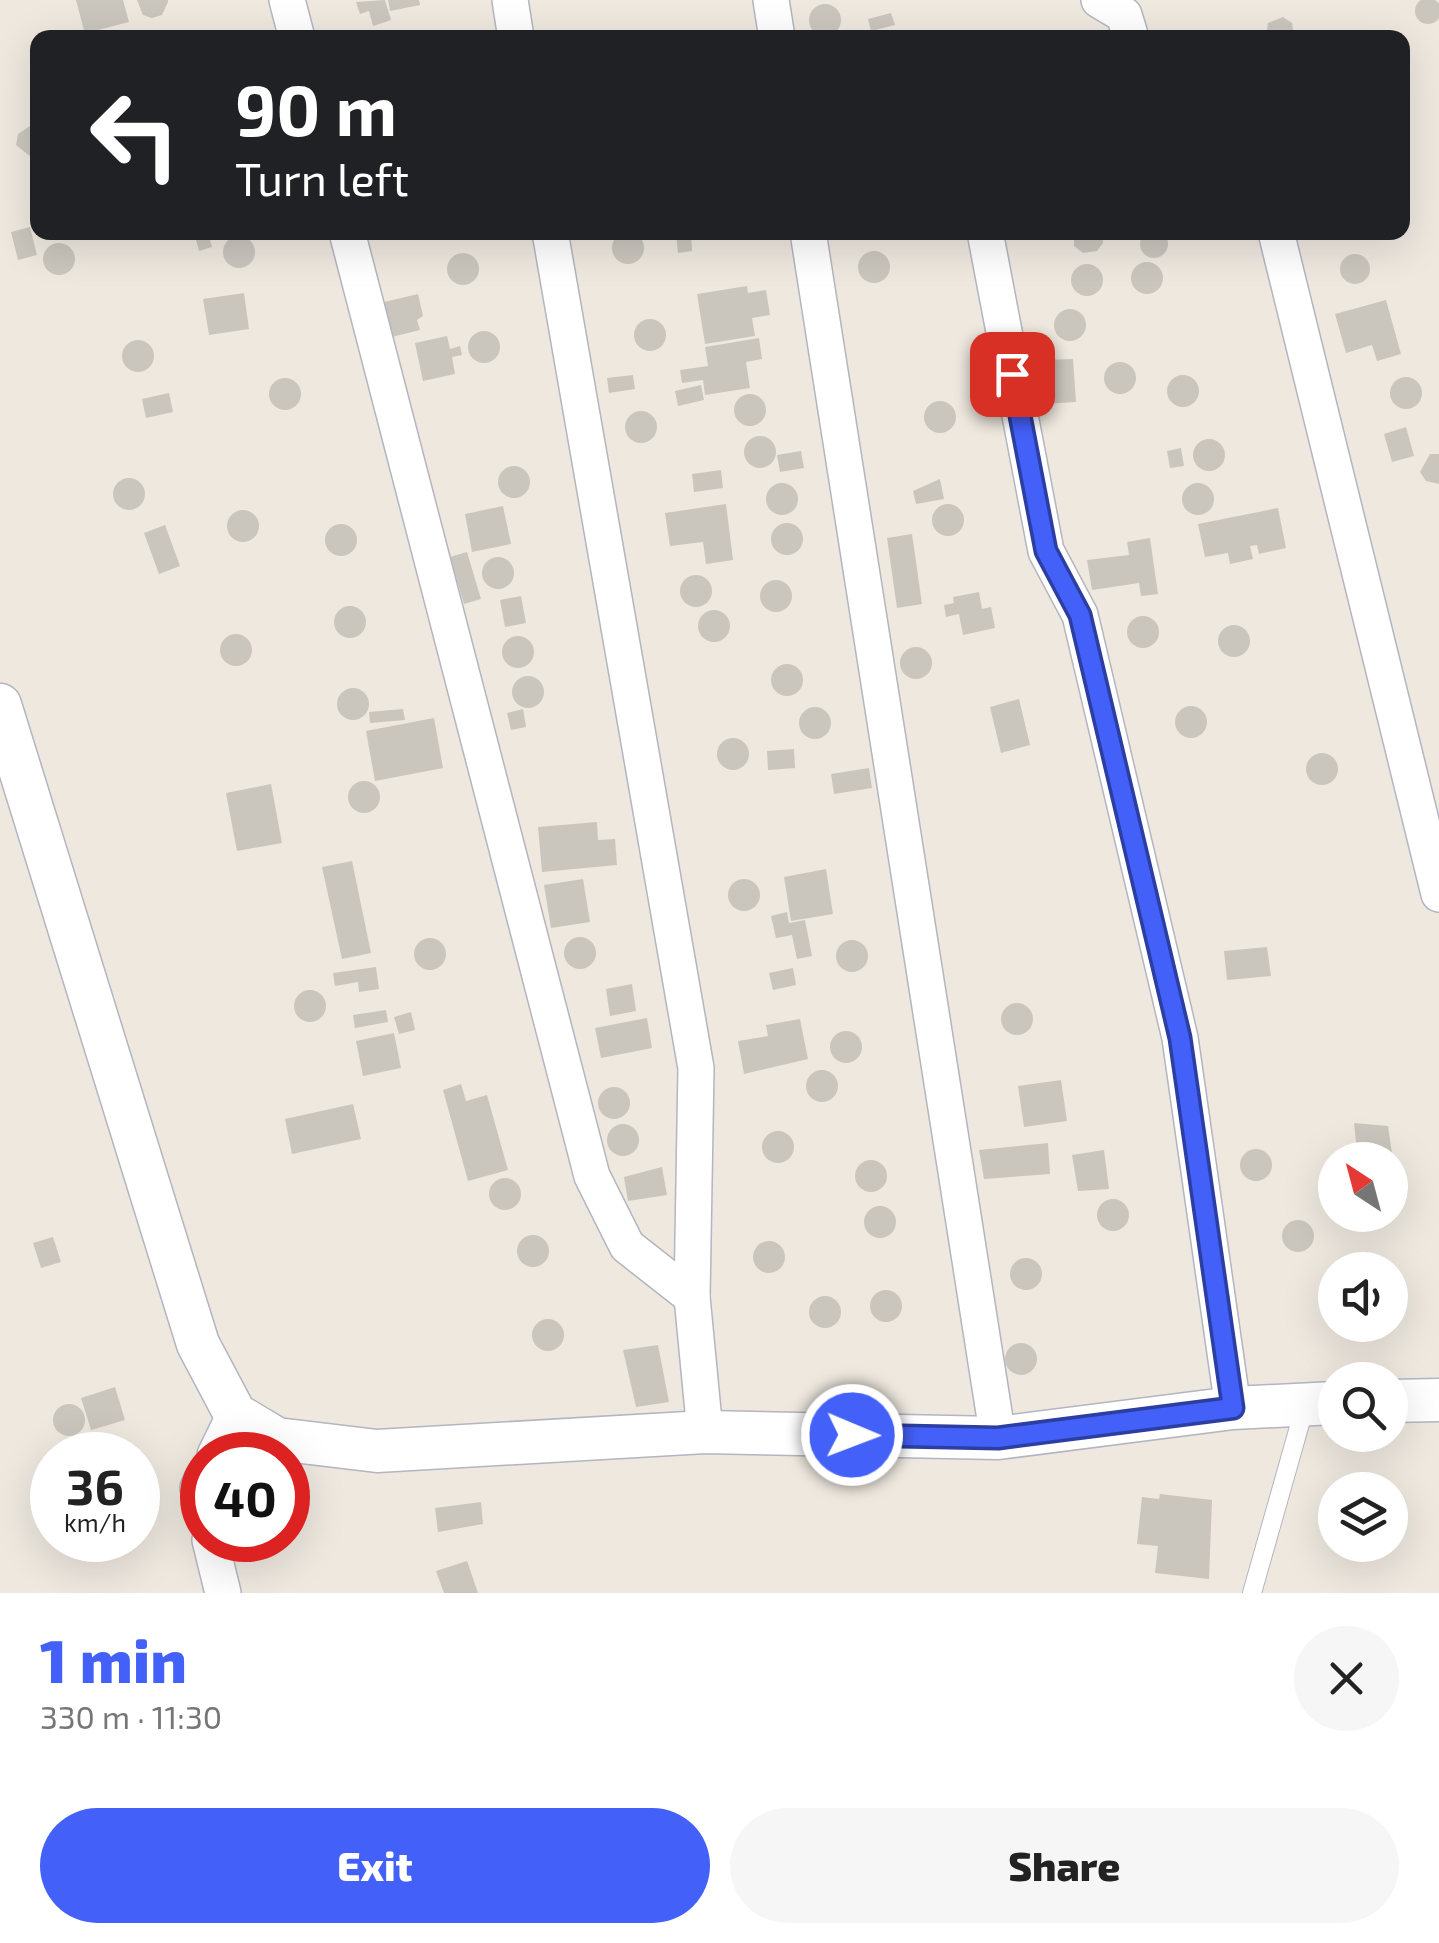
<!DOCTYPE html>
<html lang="en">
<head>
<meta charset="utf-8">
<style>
	body { margin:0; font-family:"Exo 2",sans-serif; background:#f6f6f6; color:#222; height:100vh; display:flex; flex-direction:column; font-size:38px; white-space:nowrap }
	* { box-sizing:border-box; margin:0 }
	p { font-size:32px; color:#767676 }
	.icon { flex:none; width:55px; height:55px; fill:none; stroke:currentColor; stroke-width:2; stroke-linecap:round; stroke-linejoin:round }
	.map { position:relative; height:1593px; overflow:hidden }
	.side { display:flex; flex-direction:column; background:#fff; flex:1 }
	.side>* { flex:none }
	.hud { position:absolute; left:30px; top:30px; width:1380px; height:210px; border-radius:20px; box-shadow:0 10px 40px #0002; background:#202124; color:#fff; overflow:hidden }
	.needle { width:65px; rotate:324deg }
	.fabs { position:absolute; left:1318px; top:1142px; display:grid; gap:20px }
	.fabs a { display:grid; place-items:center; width:90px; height:90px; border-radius:50%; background:#fff; box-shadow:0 10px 40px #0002; font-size:50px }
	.speed { position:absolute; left:30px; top:1432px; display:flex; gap:20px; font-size:50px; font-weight:700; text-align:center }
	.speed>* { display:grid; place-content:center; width:130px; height:130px; border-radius:50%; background:#fff; box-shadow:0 10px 40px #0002; line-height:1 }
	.speed small { font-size:25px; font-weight:400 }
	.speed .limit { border:15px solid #d22; background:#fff; color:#111 }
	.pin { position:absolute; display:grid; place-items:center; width:85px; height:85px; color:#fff; margin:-42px; border-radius:20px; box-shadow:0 5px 15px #0006 }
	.me { position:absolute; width:110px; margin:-55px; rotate:91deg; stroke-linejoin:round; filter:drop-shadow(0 0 8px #0008) }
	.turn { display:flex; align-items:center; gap:35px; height:210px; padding:0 40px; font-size:45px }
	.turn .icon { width:130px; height:130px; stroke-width:2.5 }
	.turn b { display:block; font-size:70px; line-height:85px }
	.round { display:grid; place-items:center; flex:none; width:105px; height:105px; border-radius:52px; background:#f6f6f6 }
	.overview { display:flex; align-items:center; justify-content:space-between; height:170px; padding:0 40px }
	h1 { font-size:60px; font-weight:800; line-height:75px; color:#4360f8 }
	.cta { display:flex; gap:20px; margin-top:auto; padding:20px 40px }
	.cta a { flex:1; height:115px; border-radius:60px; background:#4360f8; color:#fff; font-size:40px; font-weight:800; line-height:115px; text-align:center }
	.cta a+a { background:#f6f6f6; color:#222 }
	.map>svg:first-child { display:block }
</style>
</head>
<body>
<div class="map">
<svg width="1439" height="1593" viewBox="0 0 1439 1593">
	<rect width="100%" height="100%" fill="#eee8df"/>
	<g fill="#cac6be">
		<circle cx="1428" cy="11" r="13"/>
		<path d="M76,0H123L129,22L98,30L100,38H86Z"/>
		<path d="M137,0H168V2L162,15L152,18L143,15Z"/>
		<path d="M385,0L391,20L373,26L369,11L360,14L356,2Z"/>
		<path d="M388,0H419L420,5L390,11Z"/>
		<circle cx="825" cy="20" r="16"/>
		<path d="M891,13L895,25L871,31L868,19Z"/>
		<path d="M1283,17L1292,23L1294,38H1266L1268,23Z"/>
		<path d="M30,126L38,127V156L31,157L16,145L18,134Z"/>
		<path d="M30,227L37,255L18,260L11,232Z"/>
		<circle cx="1154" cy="244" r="14"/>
		<path d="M194,232H225L226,236L210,240L212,247L199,251Z"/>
		<path d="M691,232L692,251L678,253L676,233Z"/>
		<path d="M1074,232H1103V243L1097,251L1083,253L1074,246Z"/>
		<circle cx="628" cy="248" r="16"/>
		<circle cx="239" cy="252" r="16"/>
		<circle cx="59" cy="259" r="16"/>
		<circle cx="874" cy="267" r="16"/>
		<circle cx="463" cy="269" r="16"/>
		<circle cx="1355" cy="269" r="15"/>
		<circle cx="1147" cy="278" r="16"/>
		<circle cx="1087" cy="280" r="16"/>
		<path d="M747,286L748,293L766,290L770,315L752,318L755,336L705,344L697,294Z"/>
		<path d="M244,293L249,329L209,335L203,299Z"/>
		<path d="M418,294L423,316L417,320L420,330L392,337L384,302Z"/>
		<path d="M1386,300L1401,354L1377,361L1372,345L1346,353L1335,314Z"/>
		<circle cx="1070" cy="325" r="16"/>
		<circle cx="650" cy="335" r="16"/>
		<circle cx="484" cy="347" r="16"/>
		<path d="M447,336L450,349L460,346L462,355L452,357L455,374L423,381L415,343Z"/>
		<path d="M759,338L762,359L746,362L750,388L705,395L703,380L682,383L680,370L708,366L705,347Z"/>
		<circle cx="138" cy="356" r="16"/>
		<path d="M1073,359L1076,402L1043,404L1040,360Z"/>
		<circle cx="1120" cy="378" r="16"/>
		<path d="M633,375L635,389L609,393L607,378Z"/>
		<circle cx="1183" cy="391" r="16"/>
		<circle cx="1406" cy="393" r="16"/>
		<circle cx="285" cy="394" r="16"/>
		<path d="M701,385L704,400L678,406L675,391Z"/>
		<path d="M169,393L173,412L146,418L142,399Z"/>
		<circle cx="750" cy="410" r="16"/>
		<circle cx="940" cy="417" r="16"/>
		<circle cx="641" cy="427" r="16"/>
		<path d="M1406,427L1414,456L1392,462L1384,434Z"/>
		<circle cx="760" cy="452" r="16"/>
		<circle cx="1209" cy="455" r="16"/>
		<path d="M1181,448L1184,466L1170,468L1167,451Z"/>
		<path d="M801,451L804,468L780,472L777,455Z"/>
		<path d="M1430,454H1439V484L1426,481L1420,472Z"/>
		<circle cx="514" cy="482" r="16"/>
		<path d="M721,470L723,488L694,492L692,474Z"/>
		<circle cx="129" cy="494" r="16"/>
		<path d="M940,479L944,499L916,504L913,491Z"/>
		<circle cx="782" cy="499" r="16"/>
		<circle cx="1198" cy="499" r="16"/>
		<path d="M726,504L733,560L706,564L703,542L670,546L665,513Z"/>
		<circle cx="948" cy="520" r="16"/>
		<path d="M503,506L511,544L472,552L465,514Z"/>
		<path d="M1278,508L1286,548L1259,554L1257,545L1250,546L1253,559L1230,564L1228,553L1205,557L1198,524Z"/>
		<circle cx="243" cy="526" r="16"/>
		<circle cx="787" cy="539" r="16"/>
		<circle cx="341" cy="540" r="16"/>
		<path d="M165,525L180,566L159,574L144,533Z"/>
		<path d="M912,534L922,604L897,608L887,538Z"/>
		<path d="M1150,538L1158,594L1141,596L1139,583L1092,590L1087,560L1129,555L1127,542Z"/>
		<path d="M467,552L481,599L464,604L450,557Z"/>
		<circle cx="498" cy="573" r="16"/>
		<circle cx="696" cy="591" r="16"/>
		<circle cx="776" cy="596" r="16"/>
		<path d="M979,592L982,609L991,607L995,628L963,635L959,614L946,617L944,605L954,603L953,597Z"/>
		<path d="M521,596L526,623L505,627L500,600Z"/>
		<circle cx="350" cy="622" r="16"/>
		<circle cx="714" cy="626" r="16"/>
		<circle cx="1143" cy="632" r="16"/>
		<circle cx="1234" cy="641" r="16"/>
		<circle cx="236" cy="650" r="16"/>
		<circle cx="518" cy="652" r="16"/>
		<circle cx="916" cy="663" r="16"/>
		<circle cx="787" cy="680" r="16"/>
		<circle cx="528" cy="692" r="16"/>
		<circle cx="353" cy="704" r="16"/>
		<path d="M1019,699L1030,745L1001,753L990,707Z"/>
		<circle cx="1191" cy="722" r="16"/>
		<circle cx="815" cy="723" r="16"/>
		<path d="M403,709L405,720L370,723L369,712Z"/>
		<path d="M523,709L526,727L511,730L507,713Z"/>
		<path d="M434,718L443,768L375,781L366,731Z"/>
		<circle cx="733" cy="754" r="16"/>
		<path d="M794,749L795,768L768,770L767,751Z"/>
		<circle cx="1322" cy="769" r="16"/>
		<path d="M869,768L872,788L834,794L831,774Z"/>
		<circle cx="364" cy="797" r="16"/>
		<path d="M271,784L282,843L237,851L226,793Z"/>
		<path d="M597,822L598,840L615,839L617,865L542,872L538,827Z"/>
		<path d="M352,861L371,953L342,959L322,867Z"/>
		<path d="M826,869L833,914L791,921L784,877Z"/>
		<path d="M583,879L590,922L551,928L544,885Z"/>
		<circle cx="744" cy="895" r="16"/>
		<path d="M787,912L789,923L805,920L812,956L797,959L792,935L776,938L771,916Z"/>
		<circle cx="580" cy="953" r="16"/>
		<circle cx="430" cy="954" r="16"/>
		<circle cx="852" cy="956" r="16"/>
		<path d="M1267,947L1271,976L1227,980L1224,951Z"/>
		<path d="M376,967L379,989L359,992L358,982L335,986L333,973Z"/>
		<path d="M793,968L796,985L773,990L769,973Z"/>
		<path d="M632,984L636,1011L610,1016L606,989Z"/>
		<circle cx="310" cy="1006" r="16"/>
		<circle cx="1017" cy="1019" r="16"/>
		<path d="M386,1010L388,1022L355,1028L353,1015Z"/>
		<path d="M411,1012L415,1030L399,1034L394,1017Z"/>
		<path d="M647,1018L652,1048L601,1058L595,1028Z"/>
		<path d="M800,1019L808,1059L744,1074L738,1041L768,1036L766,1025Z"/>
		<circle cx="846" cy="1047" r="16"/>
		<path d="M394,1033L401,1068L363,1076L356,1041Z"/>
		<circle cx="822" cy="1086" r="16"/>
		<path d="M1061,1080L1067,1121L1024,1127L1018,1086Z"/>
		<path d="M461,1084L466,1101L487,1095L508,1170L468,1181L443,1090Z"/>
		<circle cx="614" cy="1103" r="16"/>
		<path d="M353,1104L361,1139L292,1154L285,1119Z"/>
		<path d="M1354,1123L1388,1126L1393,1160H1358Z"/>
		<circle cx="623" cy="1140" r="16"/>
		<circle cx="778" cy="1147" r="16"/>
		<path d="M1048,1143L1050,1174L984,1179L979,1150Z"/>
		<circle cx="1256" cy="1165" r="16"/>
		<path d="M1104,1150L1109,1189L1078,1191L1072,1155Z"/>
		<circle cx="871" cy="1176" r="16"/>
		<path d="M662,1167L667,1195L628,1201L624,1177Z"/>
		<circle cx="505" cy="1194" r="16"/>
		<circle cx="1113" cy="1215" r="16"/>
		<circle cx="880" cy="1222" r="16"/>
		<circle cx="1298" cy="1236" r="16"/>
		<circle cx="533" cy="1251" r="16"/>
		<path d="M53,1237L61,1262L41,1268L33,1243Z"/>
		<circle cx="769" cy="1257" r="16"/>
		<circle cx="1026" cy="1274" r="16"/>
		<circle cx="886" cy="1306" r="16"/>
		<circle cx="825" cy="1312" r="16"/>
		<circle cx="548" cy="1335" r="16"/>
		<circle cx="1021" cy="1359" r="16"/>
		<path d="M658,1345L669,1402L636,1407L623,1350Z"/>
		<path d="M115,1387L125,1420L91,1430L81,1398Z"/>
		<circle cx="69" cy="1420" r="16"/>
		<path d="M1160,1494L1212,1500L1209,1579L1155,1573L1158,1546L1137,1544L1142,1497L1159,1499Z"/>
		<path d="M481,1502L483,1524L438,1532L435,1508Z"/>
		<path d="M467,1561L478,1593H444L436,1571Z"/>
	</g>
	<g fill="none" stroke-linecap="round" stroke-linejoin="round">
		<g stroke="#b3b5c0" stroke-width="20">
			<path id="service" d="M1252,1593L1305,1406"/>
		</g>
		<g stroke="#b3b5c0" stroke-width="38">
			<g id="minor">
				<path d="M287,0L297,38"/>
				<path d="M510,0L516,38"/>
				<path d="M771,0L777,38"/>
				<path d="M1099,0L1124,15L1131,38"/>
				<path d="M347,232L592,1176L627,1246L692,1297"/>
				<path d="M550,232L696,1068L692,1297L705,1432"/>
				<path d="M808,232L998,1438"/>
				<path d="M985,232L1046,551L1080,615L1180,1038L1233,1408"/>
				<path d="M1276,232L1439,894"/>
				<path d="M215,1455L235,1414"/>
				<path d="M202,1479L198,1488L202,1506"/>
				<path d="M210,1540L223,1593"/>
			</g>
		</g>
		<g stroke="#b3b5c0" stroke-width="45">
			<g id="tertiary">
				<path d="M0,705L198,1344L235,1414L277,1439L377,1451L705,1432L998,1438L1233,1408L1335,1403"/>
				<path d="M1390,1401L1439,1400"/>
			</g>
		</g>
		<use href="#service" stroke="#fff" stroke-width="18"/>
		<use href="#minor" stroke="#fff" stroke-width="35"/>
		<use href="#tertiary" stroke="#fff" stroke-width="42"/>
	</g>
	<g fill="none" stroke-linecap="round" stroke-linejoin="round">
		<g stroke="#2c3ea1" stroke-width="25">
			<path id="route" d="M852,1435L998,1438L1233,1408L1180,1038L1080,615L1046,551L1012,374"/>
		</g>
		<use href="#route" stroke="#4360f8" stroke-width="18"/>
	</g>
</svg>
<div class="fabs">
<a><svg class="needle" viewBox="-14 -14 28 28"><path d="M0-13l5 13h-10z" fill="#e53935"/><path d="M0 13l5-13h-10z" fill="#767676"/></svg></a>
<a><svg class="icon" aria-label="sound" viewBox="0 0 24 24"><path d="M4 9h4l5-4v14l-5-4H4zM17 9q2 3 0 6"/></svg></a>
<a><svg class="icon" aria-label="search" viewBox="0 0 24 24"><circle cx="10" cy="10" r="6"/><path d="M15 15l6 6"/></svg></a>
<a><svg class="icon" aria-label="layers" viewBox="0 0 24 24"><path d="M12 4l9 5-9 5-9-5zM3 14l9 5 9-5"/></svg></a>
</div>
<div class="speed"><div>36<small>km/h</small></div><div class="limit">40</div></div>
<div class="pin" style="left:1012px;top:374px;background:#d93025"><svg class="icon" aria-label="arrive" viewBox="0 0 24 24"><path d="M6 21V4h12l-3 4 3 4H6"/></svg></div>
<svg class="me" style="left:852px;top:1435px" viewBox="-20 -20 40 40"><circle r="17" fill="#4360f8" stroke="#fff" stroke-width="3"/><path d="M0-11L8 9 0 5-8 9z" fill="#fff"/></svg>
<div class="hud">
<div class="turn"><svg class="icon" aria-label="left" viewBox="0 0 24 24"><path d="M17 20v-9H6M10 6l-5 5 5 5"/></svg><div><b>90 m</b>Turn left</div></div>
</div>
</div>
<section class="side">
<div class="overview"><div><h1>1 min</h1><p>330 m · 11:30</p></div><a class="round"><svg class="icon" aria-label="close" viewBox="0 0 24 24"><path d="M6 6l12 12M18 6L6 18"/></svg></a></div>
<div class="cta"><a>Exit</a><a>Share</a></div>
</section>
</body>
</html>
